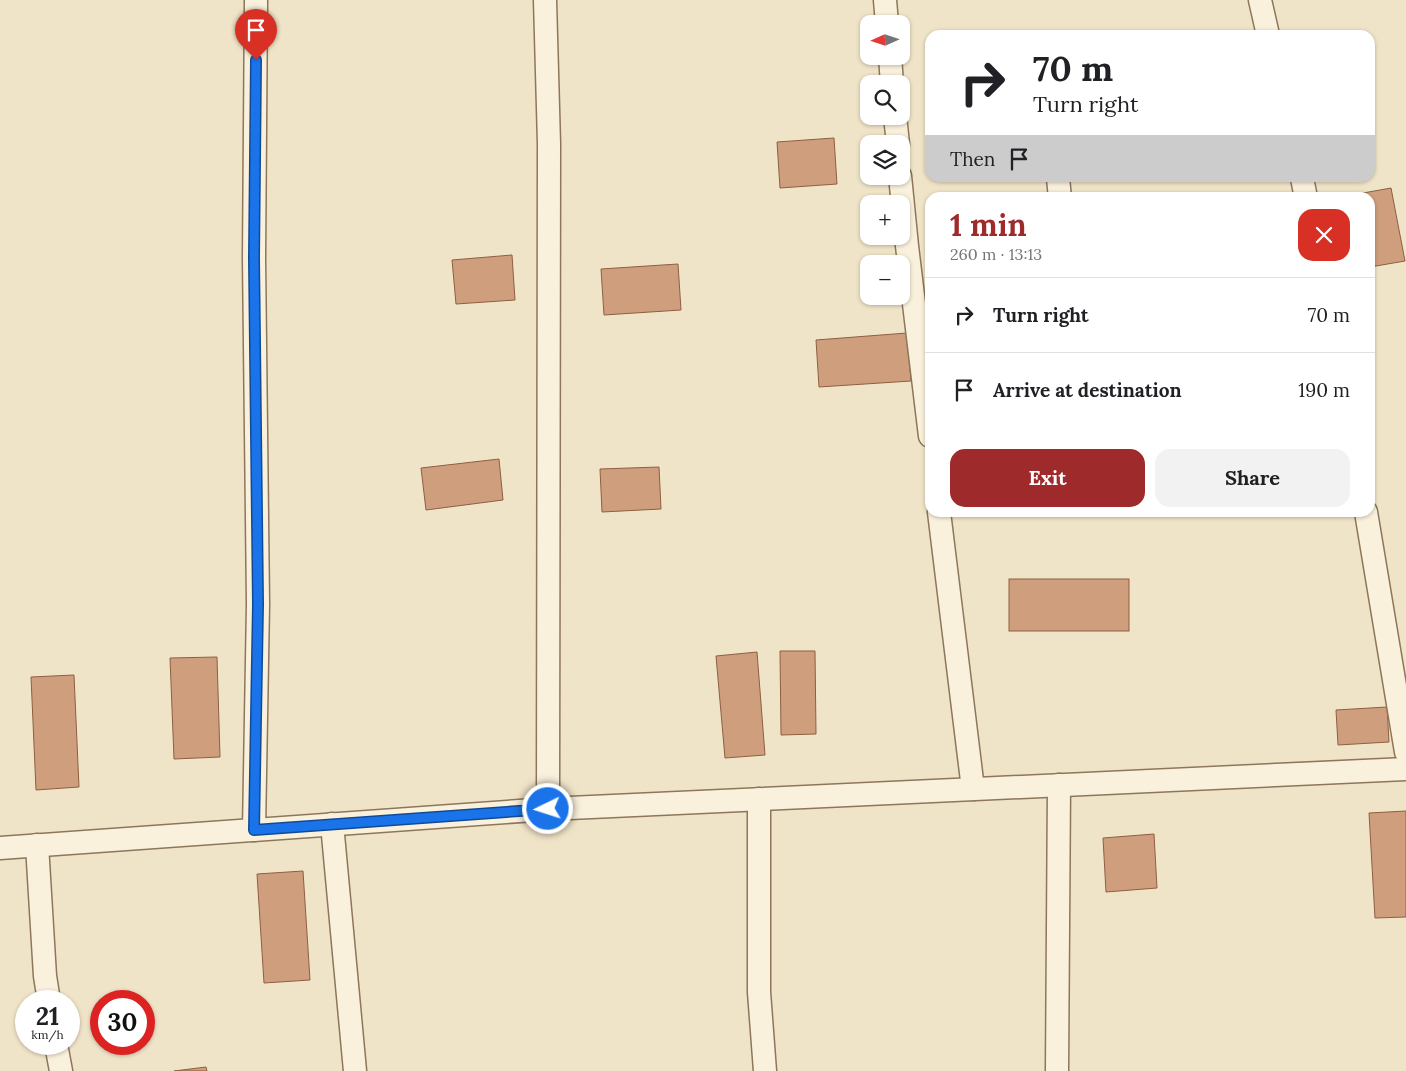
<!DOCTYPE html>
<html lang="en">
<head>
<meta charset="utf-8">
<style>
	body { margin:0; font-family:Lora,serif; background:#f2f2f2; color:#202124; height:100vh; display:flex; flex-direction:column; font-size:19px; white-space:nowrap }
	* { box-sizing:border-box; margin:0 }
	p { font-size:16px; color:#757577 }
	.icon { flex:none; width:28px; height:28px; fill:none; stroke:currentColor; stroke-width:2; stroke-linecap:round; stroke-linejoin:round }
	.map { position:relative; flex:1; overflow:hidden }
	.panel { position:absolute; left:925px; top:192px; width:450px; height:325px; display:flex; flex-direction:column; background:#fff; border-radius:15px; box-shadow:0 1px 4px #0004 }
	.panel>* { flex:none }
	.top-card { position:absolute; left:925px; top:30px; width:450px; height:152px; border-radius:15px; box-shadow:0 1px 4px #0004; background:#fff; color:#202124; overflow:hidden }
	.needle { width:32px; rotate:267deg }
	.controls { position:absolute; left:860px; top:15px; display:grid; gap:10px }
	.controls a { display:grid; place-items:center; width:50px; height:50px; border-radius:10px; background:#fff; box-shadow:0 1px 4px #0004; font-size:25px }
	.speed { position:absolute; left:15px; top:990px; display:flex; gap:10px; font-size:25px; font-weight:700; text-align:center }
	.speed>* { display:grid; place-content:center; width:65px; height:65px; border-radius:50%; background:#fff; box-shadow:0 1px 4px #0004; line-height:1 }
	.speed small { font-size:12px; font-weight:400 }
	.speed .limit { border:8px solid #d22; background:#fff; color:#111 }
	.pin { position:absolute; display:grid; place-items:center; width:42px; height:42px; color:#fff; margin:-51px -21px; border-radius:50% 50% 50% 0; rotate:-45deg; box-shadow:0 0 5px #0007 }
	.pin .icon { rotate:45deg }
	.me { position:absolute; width:55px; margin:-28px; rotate:266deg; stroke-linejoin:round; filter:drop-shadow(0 0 4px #0008) }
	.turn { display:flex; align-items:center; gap:18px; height:105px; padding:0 25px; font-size:22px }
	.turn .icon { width:65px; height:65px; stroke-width:2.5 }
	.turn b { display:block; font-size:35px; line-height:42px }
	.then { display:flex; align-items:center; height:48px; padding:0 25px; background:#0003; gap:10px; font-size:19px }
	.round { display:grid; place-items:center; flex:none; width:52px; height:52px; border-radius:15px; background:#f2f2f2 }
	.head { display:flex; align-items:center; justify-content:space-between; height:85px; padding:0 25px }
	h1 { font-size:30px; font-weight:700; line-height:38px; color:#9e2a2b }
	.action { display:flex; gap:10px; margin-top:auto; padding:10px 25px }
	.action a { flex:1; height:58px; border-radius:15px; background:#9e2a2b; color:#fff; font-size:20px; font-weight:700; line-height:58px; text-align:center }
	.action a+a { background:#f2f2f2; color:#202124 }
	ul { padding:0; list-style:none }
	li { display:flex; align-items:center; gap:15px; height:75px; padding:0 25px; border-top:1px solid #e0e0e0 }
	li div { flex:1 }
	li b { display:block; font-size:19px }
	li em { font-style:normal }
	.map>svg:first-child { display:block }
</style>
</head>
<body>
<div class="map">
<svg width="1406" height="1071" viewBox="0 0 1406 1071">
	<rect width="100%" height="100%" fill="#f0e4c8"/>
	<g fill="#cf9f7d" stroke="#8d5f41">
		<path d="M834,138L837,184L780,188L777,142Z"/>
		<path d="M1391,188L1405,261L1370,267V198H1353L1352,195Z"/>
		<path d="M512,255L515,300L456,304L452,260Z"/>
		<path d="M678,264L681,310L604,315L601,269Z"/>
		<path d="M907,333L911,381L819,387L816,340Z"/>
		<path d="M499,459L503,500L426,510L421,468Z"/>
		<path d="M659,467L661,509L602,512L600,469Z"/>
		<rect x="1009" y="579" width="120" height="52"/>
		<path d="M780,651H815L816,734L781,735Z"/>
		<path d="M757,652L765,755L725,758L716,656Z"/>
		<path d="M217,657L220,757L174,759L170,658Z"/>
		<path d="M74,675L79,787L36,790L31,677Z"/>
		<path d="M1387,707L1389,742L1338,745L1336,710Z"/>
		<path d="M1406,811V917L1375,918L1369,813Z"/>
		<path d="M1154,834L1157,888L1106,892L1103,838Z"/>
		<path d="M303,871L310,980L264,983L257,874Z"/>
		<path d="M206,1067L207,1071H174Z"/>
	</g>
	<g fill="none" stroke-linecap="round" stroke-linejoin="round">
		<g stroke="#8d765c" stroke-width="25">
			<g id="street">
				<path d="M545,0L549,144L548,809"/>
				<path d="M885,0L887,24"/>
				<path d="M1260,0L1268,35"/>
				<path d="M890,56L892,84"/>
				<path d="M895,116L898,144"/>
				<path d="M900,176L907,246L930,436"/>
				<path d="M1058,178L1060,198"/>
				<path d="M1302,178L1306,198"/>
				<path d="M939,512L973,789"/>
				<path d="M1366,512L1406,752"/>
				<path d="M759,799V992L765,1071"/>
				<path d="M332,824L355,1071"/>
				<path d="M254,830L258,604L254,258L256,0"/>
				<path d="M37,845L45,976L49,1001"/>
				<path d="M0,848L548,809L1406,769"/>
				<path d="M56,1044L61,1071"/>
				<path d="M1057,1071L1059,785"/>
			</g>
		</g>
		<use href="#street" stroke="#faf1dc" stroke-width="22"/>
	</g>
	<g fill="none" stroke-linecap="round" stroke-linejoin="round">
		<g stroke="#114b97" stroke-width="12">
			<path id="route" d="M256,60L254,258L258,604L254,830L548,809"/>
		</g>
		<use href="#route" stroke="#1a73e8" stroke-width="9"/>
	</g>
</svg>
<div class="controls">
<a><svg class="needle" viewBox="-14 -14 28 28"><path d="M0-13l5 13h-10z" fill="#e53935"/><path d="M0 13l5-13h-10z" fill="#757577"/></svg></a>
<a><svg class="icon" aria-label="search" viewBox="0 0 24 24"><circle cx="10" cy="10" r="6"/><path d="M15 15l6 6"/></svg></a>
<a><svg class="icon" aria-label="layers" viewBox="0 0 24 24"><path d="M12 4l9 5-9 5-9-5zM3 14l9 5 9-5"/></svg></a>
<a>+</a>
<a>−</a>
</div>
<div class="speed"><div>21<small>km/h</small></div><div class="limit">30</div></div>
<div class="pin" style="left:256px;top:60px;background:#d93025"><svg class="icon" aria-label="arrive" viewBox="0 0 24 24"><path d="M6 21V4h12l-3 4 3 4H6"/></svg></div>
<svg class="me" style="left:548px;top:809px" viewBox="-20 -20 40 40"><circle r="17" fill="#1a73e8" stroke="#fff" stroke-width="3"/><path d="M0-11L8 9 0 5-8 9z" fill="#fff"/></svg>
<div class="top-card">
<div class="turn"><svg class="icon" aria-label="right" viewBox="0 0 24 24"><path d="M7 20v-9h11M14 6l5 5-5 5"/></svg><div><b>70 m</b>Turn right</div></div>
<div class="then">Then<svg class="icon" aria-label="arrive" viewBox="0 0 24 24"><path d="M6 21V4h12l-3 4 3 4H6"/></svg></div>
</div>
<section class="panel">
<div class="head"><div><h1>1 min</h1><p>260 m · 13:13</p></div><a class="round" style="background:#d93025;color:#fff"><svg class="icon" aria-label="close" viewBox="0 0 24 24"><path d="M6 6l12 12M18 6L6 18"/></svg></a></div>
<ul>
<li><svg class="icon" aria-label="right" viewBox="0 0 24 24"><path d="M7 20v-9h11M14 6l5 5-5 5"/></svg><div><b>Turn right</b></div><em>70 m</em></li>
<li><svg class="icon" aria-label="arrive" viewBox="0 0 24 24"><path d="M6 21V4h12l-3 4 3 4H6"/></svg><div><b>Arrive at destination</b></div><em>190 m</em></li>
</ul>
<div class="action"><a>Exit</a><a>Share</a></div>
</section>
</div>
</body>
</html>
